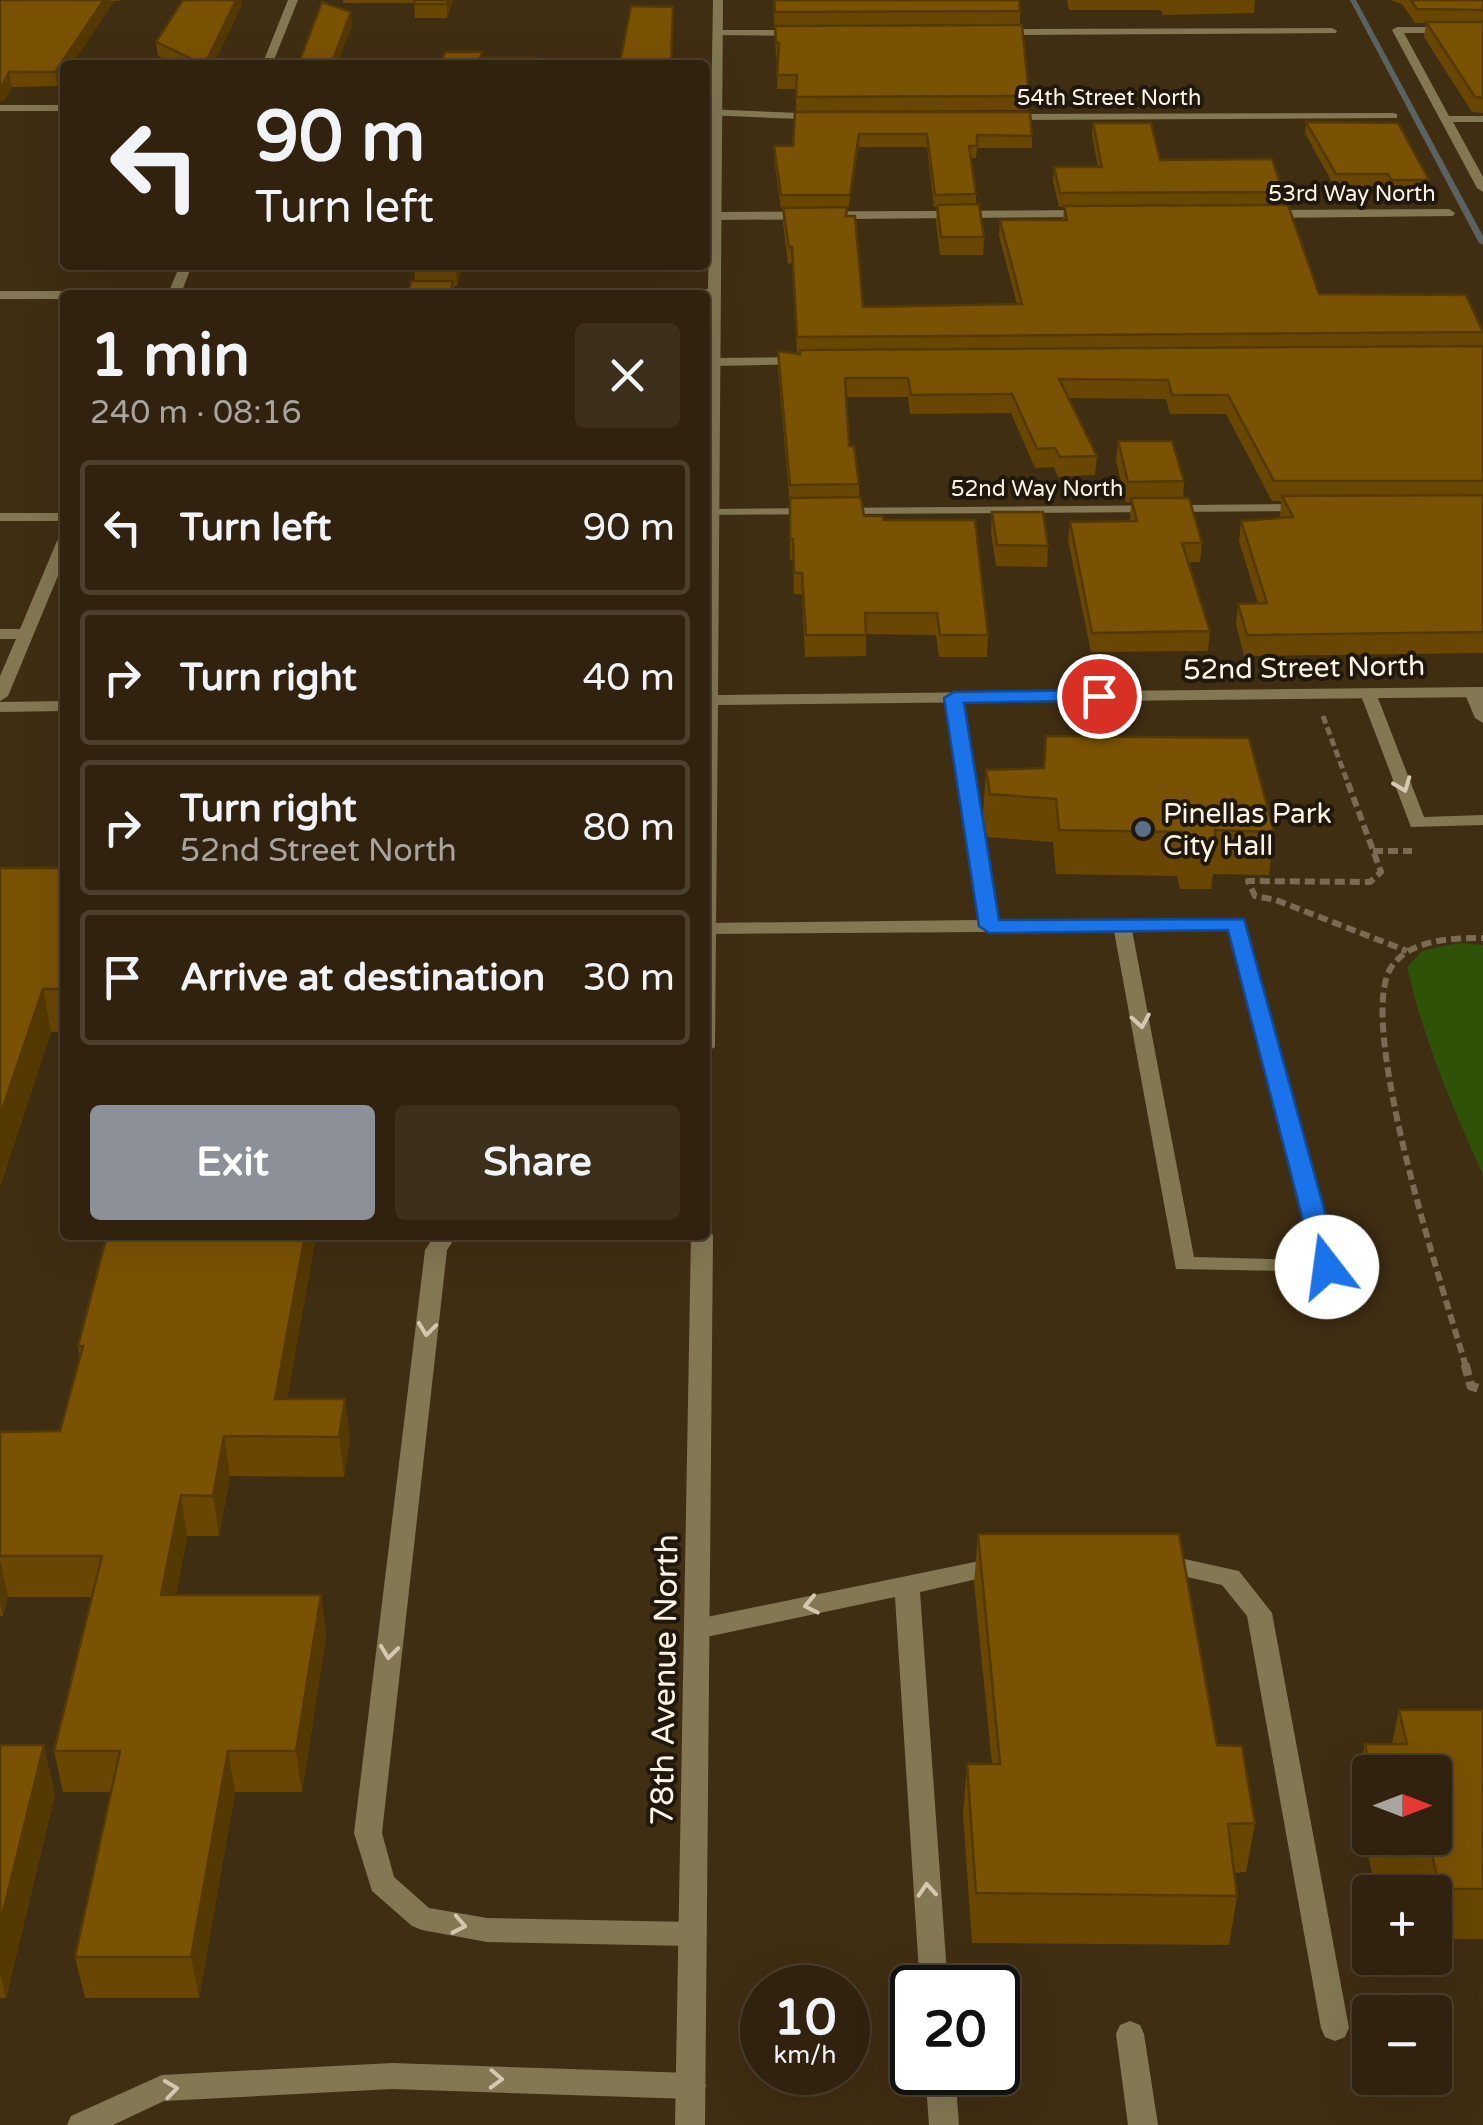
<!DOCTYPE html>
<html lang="en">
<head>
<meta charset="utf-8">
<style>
	body { margin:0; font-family:"Varela Round",sans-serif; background:#3c2f1c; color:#f1f3f6; height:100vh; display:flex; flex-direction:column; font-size:38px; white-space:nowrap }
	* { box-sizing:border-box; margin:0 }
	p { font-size:32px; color:#a8a49e }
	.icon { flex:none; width:55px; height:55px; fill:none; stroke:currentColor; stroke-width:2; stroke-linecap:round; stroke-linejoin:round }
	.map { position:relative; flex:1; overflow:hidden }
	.details { position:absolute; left:60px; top:290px; width:650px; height:950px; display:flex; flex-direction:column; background:#30220e; border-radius:10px; box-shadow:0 10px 40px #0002,0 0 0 2px #4b3f2e }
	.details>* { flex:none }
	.hud { position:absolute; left:60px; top:60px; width:650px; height:210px; border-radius:10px; box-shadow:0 10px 40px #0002,0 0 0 2px #4b3f2e; background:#30220e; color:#f1f3f6; overflow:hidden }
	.needle { width:65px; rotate:90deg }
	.buttons { position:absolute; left:1352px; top:1755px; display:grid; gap:20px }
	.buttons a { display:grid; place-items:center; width:100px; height:100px; border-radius:10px; background:#30220e; box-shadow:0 10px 40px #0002,0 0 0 2px #4b3f2e; font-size:50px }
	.speed { position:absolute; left:740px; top:1965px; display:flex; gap:20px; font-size:50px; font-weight:700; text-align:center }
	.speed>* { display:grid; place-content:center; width:130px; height:130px; border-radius:50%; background:#30220e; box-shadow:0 10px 40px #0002,0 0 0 2px #4b3f2e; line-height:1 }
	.speed small { font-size:25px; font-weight:400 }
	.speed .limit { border:5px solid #111; border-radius:15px; background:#fff; color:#111 }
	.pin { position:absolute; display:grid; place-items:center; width:85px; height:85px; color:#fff; margin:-42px; border:5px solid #fff; border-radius:50%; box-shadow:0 2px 10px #0007 }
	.me { position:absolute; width:110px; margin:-55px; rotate:345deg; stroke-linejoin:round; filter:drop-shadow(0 0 8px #0008) }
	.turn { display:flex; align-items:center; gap:35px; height:210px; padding:0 30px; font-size:45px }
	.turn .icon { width:130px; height:130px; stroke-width:2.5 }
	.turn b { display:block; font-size:70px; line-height:85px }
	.round { display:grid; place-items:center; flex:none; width:105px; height:105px; border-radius:10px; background:#3c2f1c }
	.overview { display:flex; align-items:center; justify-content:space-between; height:170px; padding:0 30px }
	h1 { font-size:60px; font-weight:700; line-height:75px }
	.primary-button { display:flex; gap:20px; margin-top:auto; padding:20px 30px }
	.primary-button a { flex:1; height:115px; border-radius:10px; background:#8c9099; color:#fff; font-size:40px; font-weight:700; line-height:115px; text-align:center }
	.primary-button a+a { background:#3c2f1c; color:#f1f3f6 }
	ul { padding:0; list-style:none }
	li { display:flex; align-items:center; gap:30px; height:135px; margin:0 20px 15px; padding:0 10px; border:5px solid #4b3f2e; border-radius:10px }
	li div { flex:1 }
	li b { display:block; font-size:38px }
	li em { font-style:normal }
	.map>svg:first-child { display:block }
</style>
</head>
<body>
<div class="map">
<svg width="1483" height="2125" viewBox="0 0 1483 2125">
	<rect width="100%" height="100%" fill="#402e13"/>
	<path fill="#2f5108" d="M1457,943L1483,945V1175C1452,1106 1424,1041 1407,967L1422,951Z"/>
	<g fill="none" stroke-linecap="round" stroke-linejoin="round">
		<path fill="#5a6362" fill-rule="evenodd" d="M1350,0H1356L1483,236V245L1479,243Z"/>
		<path stroke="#7b6b54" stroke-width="5" stroke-dasharray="8 4" stroke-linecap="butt" d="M1323,716L1349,786"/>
		<g stroke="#7b6b54" stroke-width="6" stroke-dasharray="10 5" stroke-linecap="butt">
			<path d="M1348,783L1381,872L1370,882L1248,881L1255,896L1276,900L1407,951"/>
			<path d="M1373,851H1412"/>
			<path d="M1466,1367C1446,1297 1353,1021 1392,966C1411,939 1453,938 1483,938"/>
		</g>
		<path stroke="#7b6b54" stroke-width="9" stroke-dasharray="12 6" stroke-linecap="butt" d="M1465,1364L1471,1386L1483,1390"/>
		<g fill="#837853" fill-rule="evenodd">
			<rect x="0" y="513" width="65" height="8"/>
			<path d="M65,536V559L8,696L0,701V676L16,639H0V629H20L57,541Z"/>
			<path d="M1472,687L1478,688L1483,698V723L1475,718L1464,692Z"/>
			<path d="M1368,688L1376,693L1424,817L1483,815V825L1411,827L1360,693Z"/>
			<path d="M953,692L961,697L997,920L1237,918L1246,924L1338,1267L1335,1272L1176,1269L1114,931L705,934L706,923L979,920L945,697ZM1132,930H1229L1314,1260L1194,1257Z"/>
			<path d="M435,1235H457L447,1250L382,1833L394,1877L429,1908L487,1918L693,1922L703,1926L707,1934L703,1942L693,1946L487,1942L422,1930L412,1926L372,1891L354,1833L425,1250Z"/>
			<path d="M1162,1554L1239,1571L1272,1613L1349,2028L1345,2037L1335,2041L1325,2037L1321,2028L1247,1616L1222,1585L1153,1569L1150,1563L1153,1557Z"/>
			<path d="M999,1557L1008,1560L1011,1566L1008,1572L920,1592L948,1988H920L895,1597L697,1639L688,1636L684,1629L688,1622L697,1619Z"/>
			<path d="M1130,2021L1140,2025L1144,2034L1158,2125H1128L1116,2034L1120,2025Z"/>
			<path d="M392,2063L691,2073L701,2077L706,2086L701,2095L691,2099L392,2089L164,2101L113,2125H67L71,2116L162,2075Z"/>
			<path d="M925,2072H955L959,2125H929Z"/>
		</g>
		<g fill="#837853" fill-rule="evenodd">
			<path d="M288,0H298L272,65H262Z"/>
			<path d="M1483,27V33H1404L1449,116H1483V122H1453L1483,177V192L1477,188L1392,30L1397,27Z"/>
			<path d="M1332,28L1337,31L1336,33L995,35L990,32L995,29Z"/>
			<path d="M718,30H801L806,33L801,36L714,35L713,33Z"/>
			<rect x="0" y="105" width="65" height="6"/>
			<path d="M705,109L823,114L829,117L823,120L705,115Z"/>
			<path d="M1393,113L1397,114V118L1007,120L1001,117L1007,114Z"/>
			<path d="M1449,209L1455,213L1453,216L1268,218L1262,214L1268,210Z"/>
			<path d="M1089,210L1095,214L1093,217L716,220L710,216L716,212Z"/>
			<path d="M180,265H192L182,291L714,289L720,293L705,297L122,295L128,291H169Z"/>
			<path d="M0,291H65L71,295H65V299H0Z"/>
			<path d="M802,357L807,358V364L714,366L707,362L714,358Z"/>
			<path d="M1306,504L1311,505V511L705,515L706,510L711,509Z"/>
		</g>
		<g fill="#837853" fill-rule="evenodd">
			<path d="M713,0H723L718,695L1483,687V697L718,705L715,1047L705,1053V464Z"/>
			<path d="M65,701V711L0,712V702Z"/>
			<path d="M705,1229L713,1235L705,2125H675L691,1235H705Z"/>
		</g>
	</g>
	<g fill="#694703" fill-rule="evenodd">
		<path d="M0,0H126L114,1L57,86L12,87L4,101Z"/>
		<path d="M343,0H453L447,18H415L414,3H343Z"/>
		<path d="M773,0L1020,11V25L1029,96L1028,110L796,111V89H777L778,57H776Z"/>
		<path d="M1067,0H1255L1254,13L1163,15L1161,10H1069Z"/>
		<path d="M1390,0H1483V113L1472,112L1424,37L1426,23H1415L1402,4Z"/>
		<path d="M242,4L213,65H177L158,56L156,42Z"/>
		<path d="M795,112L1032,136V148H977L976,158H971L976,194V204L984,237L983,255H940L936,223L937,207H934L927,147H859L847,216L863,307L1017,304L999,236L1000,220H1063L1064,207H1059L1053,181L1054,167H1098L1092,136L1093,123L1160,160L1283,192L1282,205L1319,294L1483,330V653L1244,656L1236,624L1238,604L1258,603L1239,541L1241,521L1280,518L1281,501H1272L1226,414H1170L1166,399L1069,398L1097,456L1095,475L1058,477L1054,467L1035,468L1011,413L910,414L908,397H846L849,446L859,484V497L864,516L883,520L988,635L987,657H939L936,635L866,634V656L805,657L802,594H794L793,560H790V505L778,370V351L797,354L792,263L788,264L783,223V208H781L774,159V146H793Z"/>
		<path d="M1306,122L1429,180L1427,192H1389L1386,186H1334L1305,133Z"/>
		<path d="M462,265L457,286H454V295H408L415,281L414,268Z"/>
		<path d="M1118,441L1184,481L1183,498L1202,543L1200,562H1188L1210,631L1208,651L1091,652L1068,540L1070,522L1130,521L1131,502H1126L1116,461Z"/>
		<path d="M992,512L1048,546L1047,567L996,566L991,533Z"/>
		<path d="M1046,736L1274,832L1269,875L1213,874L1211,889H1180L1177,876L1056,874L1053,842L987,837L983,813L986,770L1043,768Z"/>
		<path d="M0,868H65V1032H51L0,1187Z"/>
		<path d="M107,1235H316L287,1399H345L350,1440L344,1477L230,1476L219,1536H187L176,1595H321L326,1636L302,1792H235L199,1998H85L75,1957L111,1792H63L54,1751L92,1597H8L3,1616H0V1432L60,1431L80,1359L78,1346Z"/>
		<path d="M978,1534L1217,1745L1255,1823L1246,1872L1234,1873L1237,1896L1229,1945L972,1943L963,1814L967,1764H992L974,1583Z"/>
		<path d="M1399,1710H1483V1939H1435V1892H1376L1355,1793L1365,1744H1392ZM1370,1772H1435V1838H1370Z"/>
		<path d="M0,1745L55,1794L6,1998H0Z"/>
	</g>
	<g fill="#553903">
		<path d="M104,0L114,1L72,65H65V75L57,86L55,72Z"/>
		<path d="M236,0H241L242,4L213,65H208L207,60Z"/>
		<path d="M448,0H453L447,18V4Z"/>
		<path d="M351,12L352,26L337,65H331Z"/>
		<path d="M9,72L12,87L4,101L0,102V87Z"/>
		<path d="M859,134V147L849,208L850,195Z"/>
		<path d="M457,265H462L457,286L456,268Z"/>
		<path d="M43,989L51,1032L0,1187V1116Z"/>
		<path d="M305,1235H316L280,1440L275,1399Z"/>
		<path d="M345,1399L350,1440L344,1477L339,1437Z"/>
		<path d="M224,1436L230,1476L219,1536L213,1496Z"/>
		<path d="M181,1495L187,1536L168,1636L161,1595Z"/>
		<path d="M0,1560L8,1597L3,1616L0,1603Z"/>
		<path d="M321,1595L326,1636L302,1792L296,1751Z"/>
		<path d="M44,1745L55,1794L6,1998L0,1974V1924Z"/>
		<path d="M228,1751L235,1792L199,1998L191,1957Z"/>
	</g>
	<g fill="#7a5204" stroke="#553903" stroke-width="2.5">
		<path d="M0,0H104L55,72H9L2,86L0,87Z"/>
		<path d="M183,0H236L207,60H194L156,42Z"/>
		<path d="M415,0H448L447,4H414Z"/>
		<path d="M774,0H1019L1020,11L775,12Z"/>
		<path d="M1411,0H1483V10L1417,9Z"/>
		<path d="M322,2L351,12L331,65H298Z"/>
		<path d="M631,6L673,7L671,65H440L445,52H482L480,58H537L536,62H620Z"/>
		<path d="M1426,22H1483V98L1475,97Z"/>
		<path d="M1022,25L1029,96L796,97L797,75H777L779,43H776L775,26Z"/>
		<path d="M795,112H1030L1032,136L977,135V146H969L976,194L935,195L927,134H859L850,195H781L774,146H793Z"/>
		<path d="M1306,122L1398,123L1429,180H1391L1388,174H1336Z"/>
		<path d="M1093,123H1151L1160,160L1272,159L1283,192L1060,193L1054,167H1102Z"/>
		<path d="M979,204L984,237H941L937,205Z"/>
		<path d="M1288,205L1319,294L1466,295L1483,332L797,337L792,247H789L783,208L847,207L846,216H855L863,307L1022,304L1000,220H1067L1064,206Z"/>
		<path d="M415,265H457L456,268H414Z"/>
		<path d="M411,281H453L450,295H408Z"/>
		<path d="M1483,346V481H1274L1228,395H1172L1168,380L1059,379L1097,456L1060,457L1055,448L1037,449L1012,394L911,395L908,378H845L849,446H854L859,484L790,485L778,351L800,354V350Z"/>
		<path d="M1118,441H1172L1184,481L1128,482Z"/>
		<path d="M1483,495V632L1247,635L1238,604L1267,603L1241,521L1293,517L1282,496Z"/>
		<path d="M861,497L864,516H883V520H975L988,635H940L937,613H865L866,635H806L802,573H794L793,539H790V498Z"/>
		<path d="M1131,498H1189L1202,543H1182L1210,631L1092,633L1070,522L1137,521Z"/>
		<path d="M992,512H1043L1048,546L997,545Z"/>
		<path d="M1046,736L1249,738L1274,832L1215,830L1216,846L1184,845L1182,832L1059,830L1056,799L990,794L986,770L1044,768Z"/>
		<path d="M0,868H65V989H43L0,1116Z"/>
		<path d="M107,1235H305L275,1399H345L339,1437L224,1436L213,1496L181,1495L161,1595H321L296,1751H228L191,1957H75L120,1751H54L102,1556H0V1432L60,1431L83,1346H78Z"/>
		<path d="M978,1534H1179L1217,1745L1242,1746L1255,1823L1228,1824L1237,1896L976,1893L967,1764H1000Z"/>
		<path d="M1399,1710H1483V1889H1440L1431,1851H1388L1385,1838H1435V1772H1371L1365,1744H1407Z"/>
		<path d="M0,1745H44L0,1924Z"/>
	</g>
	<defs><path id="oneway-chevron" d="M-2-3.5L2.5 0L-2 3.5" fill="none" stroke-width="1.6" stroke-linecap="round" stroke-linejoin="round" transform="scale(2.5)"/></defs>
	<g stroke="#d4c8b1">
		<use href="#oneway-chevron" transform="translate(1403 785) rotate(69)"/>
		<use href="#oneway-chevron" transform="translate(1141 1021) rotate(80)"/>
		<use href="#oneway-chevron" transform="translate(427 1329) rotate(97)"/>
		<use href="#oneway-chevron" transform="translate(811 1605) rotate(168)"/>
		<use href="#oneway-chevron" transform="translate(389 1652) rotate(97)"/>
		<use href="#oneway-chevron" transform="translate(927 1890) rotate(-94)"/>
		<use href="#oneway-chevron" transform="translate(459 1925) rotate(11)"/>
		<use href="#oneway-chevron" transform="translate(496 2079) rotate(2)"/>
		<use href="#oneway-chevron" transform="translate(171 2089) rotate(-8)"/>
	</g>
	<path fill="#1a73e8" stroke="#114b97" stroke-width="2.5" d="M1099,690L1106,692V700L964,703L999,920L1244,919L1340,1267L1336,1273H1318L1315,1267L1228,930L989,933L979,926L944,698L954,692Z"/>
	<circle fill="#5c6f8a" stroke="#20180d" stroke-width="4" cx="1143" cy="829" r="10"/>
	<g text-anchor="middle" stroke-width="8" stroke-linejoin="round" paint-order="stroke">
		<g font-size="22" fill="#fff3e4" stroke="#20180d">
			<text x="1109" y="105">54th Street North</text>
			<text x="1352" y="201">53rd Way North</text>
			<text x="1037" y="496">52nd Way North</text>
		</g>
		<g font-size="28" fill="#fff3e4" stroke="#20180d">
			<text transform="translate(1304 667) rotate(-1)" y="10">52nd Street North</text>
		</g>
		<g font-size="28" fill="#fff3e4" stroke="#20180d" text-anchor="start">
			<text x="1163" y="823">Pinellas Park<tspan x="1163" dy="32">City Hall</tspan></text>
		</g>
		<g font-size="32" fill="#fff3e4" stroke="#20180d">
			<text transform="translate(664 1680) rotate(-89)" y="11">78th Avenue North</text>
		</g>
	</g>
</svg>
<div class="buttons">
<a><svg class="needle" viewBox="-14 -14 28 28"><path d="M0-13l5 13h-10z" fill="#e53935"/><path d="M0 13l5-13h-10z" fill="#a8a49e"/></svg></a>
<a>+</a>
<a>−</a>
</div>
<div class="speed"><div>10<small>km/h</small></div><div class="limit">20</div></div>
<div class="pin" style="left:1099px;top:696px;background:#d93025"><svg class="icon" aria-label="arrive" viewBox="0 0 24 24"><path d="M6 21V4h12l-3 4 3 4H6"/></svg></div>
<svg class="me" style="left:1327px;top:1267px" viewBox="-20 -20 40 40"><circle r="19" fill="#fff"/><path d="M0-13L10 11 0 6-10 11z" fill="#1a73e8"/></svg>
<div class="hud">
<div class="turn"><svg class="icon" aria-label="left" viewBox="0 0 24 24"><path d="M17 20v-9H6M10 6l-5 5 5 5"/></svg><div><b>90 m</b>Turn left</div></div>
</div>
<section class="details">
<div class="overview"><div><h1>1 min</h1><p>240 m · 08:16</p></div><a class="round"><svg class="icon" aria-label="close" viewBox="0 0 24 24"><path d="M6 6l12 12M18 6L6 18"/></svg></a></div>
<ul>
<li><svg class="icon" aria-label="left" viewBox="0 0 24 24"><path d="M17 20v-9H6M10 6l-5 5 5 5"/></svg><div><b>Turn left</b></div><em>90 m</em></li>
<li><svg class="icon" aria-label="right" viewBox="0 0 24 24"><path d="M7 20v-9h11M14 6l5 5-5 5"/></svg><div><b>Turn right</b></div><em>40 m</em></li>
<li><svg class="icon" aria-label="right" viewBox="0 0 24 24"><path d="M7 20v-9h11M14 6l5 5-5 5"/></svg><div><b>Turn right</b><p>52nd Street North</p></div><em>80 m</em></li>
<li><svg class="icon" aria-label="arrive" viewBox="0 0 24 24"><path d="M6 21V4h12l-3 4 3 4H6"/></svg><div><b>Arrive at destination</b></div><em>30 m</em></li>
</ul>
<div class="primary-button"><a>Exit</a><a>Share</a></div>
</section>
</div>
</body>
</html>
